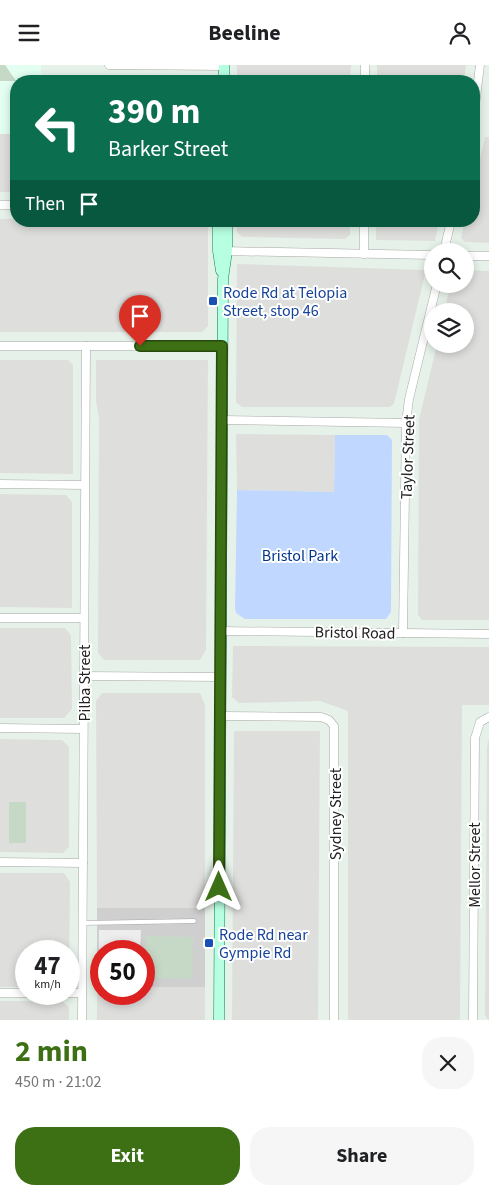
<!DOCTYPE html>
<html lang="en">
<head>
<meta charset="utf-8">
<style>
	body { margin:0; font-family:"Source Sans 3",sans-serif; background:#f6f6f6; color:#202124; height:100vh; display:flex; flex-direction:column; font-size:19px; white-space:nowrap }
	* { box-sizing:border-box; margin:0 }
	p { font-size:16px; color:#757577 }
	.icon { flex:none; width:28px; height:28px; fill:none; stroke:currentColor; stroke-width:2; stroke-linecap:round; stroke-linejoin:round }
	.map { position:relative; height:955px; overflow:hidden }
	.details { display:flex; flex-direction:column; background:#fff; flex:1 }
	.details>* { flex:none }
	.guide { position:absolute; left:10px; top:10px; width:470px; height:152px; border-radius:20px; box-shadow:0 2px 8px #0003; background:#0b6e4f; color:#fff; overflow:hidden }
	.controls { position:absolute; left:424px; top:178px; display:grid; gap:10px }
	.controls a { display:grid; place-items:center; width:50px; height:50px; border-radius:50%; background:#fff; box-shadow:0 2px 8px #0003; font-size:25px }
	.speed { position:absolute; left:15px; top:875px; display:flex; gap:10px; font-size:25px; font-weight:700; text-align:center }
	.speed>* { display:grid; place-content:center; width:65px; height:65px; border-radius:50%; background:#fff; box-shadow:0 2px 8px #0003; line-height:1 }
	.speed small { font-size:12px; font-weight:400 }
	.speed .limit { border:8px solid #d22; background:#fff; color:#111 }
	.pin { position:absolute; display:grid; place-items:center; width:42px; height:42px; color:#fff; margin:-51px -21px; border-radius:50% 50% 50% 0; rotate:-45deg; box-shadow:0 0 5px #0007 }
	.pin .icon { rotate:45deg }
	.me { position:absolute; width:55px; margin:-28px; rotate:0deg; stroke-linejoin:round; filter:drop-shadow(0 0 4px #0008) }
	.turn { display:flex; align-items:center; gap:18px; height:105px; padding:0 15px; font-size:22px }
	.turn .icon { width:65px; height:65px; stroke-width:2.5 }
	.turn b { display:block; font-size:35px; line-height:42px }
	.then { display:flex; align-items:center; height:48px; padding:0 15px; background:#0003; gap:10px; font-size:19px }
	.round { display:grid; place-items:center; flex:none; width:52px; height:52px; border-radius:20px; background:#f6f6f6 }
	.summary { display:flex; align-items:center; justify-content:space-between; height:85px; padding:0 15px }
	h1 { font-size:30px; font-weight:700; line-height:38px; color:#3d7014 }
	.cta { display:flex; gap:10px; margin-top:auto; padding:10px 15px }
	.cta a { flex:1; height:58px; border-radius:20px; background:#3d7014; color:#fff; font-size:20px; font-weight:700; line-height:58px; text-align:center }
	.cta a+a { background:#f6f6f6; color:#202124 }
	header { display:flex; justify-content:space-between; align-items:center; height:65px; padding:0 15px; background:#fff; font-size:22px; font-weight:700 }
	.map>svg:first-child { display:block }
</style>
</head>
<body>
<header><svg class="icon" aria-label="menu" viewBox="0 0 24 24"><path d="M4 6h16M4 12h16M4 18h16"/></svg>Beeline<svg class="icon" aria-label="person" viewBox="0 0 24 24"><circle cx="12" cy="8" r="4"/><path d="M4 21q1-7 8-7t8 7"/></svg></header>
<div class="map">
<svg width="489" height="955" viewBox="0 0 489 955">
	<rect width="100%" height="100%" fill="#e6f2e9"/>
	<g fill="#dedfdd">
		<path d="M237,0H351L350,16H237Z"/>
		<path d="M377,0H466L464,16H377Z"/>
		<path d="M41,11L205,14L208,16H37V12Z"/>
		<rect x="0" y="69" width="16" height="58"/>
		<path d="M485,72H489V178L465,177L461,173L465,156H474V120Z"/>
		<path d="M0,154H16V156H208V261L202,267H0Z"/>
		<path d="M237,156H350V170L345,174L242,172L237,167Z"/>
		<path d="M376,156H439L435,176L376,175Z"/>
		<path d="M237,199L426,205L394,339L389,342H242L236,337Z"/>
		<path d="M465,205L489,206V555H422L418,550L419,355L437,279H465V246H444L451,219H465Z"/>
		<path d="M0,295H68L73,300V409L0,408Z"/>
		<path d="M96,295H208L206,585L200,595H104L98,588L99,353L96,336Z"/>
		<path d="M236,369L335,370L334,427L237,425Z"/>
		<path d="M0,429L66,430L72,437V543L0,542Z"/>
		<path d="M0,563H65L71,570L72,644L64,653H0Z"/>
		<path d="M233,581L489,582V640H462L460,955H348V646L320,636L239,638L232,632Z"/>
		<path d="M102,628H200L205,640V843H97L96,636Z"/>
		<path d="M234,666H320L318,955H232Z"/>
		<path d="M489,673V955H488L485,950L487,682Z"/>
		<path d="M0,674L62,675L69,682V782L63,788L0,787Z"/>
		<path d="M0,808H64L70,817L69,918V886H26V922H0Z"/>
		<path d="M97,922H101V929H144V922H205V955H97Z"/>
		<path d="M0,936H62L69,942V955H0Z"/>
	</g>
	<path fill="#e2fff1" d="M0,0H41V11L37,12V16H16V69H0Z"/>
	<path fill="#cfcfcf" d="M97,843H205V922H144V886H101V922H97Z"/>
	<path fill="#c0d8ff" d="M335,370H387L392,375L391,547L386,554H245L236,548L235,543L237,425L334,427Z"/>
	<path fill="#ededed" d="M99,865H141L140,886H101V913L99,912Z"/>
	<g fill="#c6d9c6">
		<path d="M0,0H5L16,16H0Z"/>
		<rect x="9" y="737" width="17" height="41"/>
		<path d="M146,871L193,872L192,914L144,913V882H146Z"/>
	</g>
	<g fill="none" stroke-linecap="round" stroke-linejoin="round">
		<g stroke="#a8a8a8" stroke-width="5">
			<path id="lane" d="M83,858L194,856"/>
		</g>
		<g stroke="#a8a8a8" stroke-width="9">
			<g id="street">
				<path d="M109,0L224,1"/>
				<path d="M365,16V0"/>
				<path d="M474,49L480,0"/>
				<path d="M0,140H16"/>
				<path d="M222,186L432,190"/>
				<path d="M444,186L451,156"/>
				<path d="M364,189V156"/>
				<path d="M465,191H489"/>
				<path d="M0,281H222"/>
				<path d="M222,355L406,358"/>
				<path d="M0,419L84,420"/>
				<path d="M0,553H84"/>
				<path d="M221,566L489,569"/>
				<path d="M403,568L406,358L409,334L437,219"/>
				<path d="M84,611L221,612"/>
				<path d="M221,651L321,652L329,655L334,661V955"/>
				<path d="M0,663L83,664"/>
				<path d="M0,797L83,798"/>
				<path d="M0,928H26"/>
				<path d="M69,928H82"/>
				<path d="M82,955L86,281"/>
				<path d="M473,955L475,673L480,657L489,652"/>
			</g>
		</g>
		<g stroke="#007f52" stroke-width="11">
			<g id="secondary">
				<path d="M224,16V0"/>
				<path d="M218,156V186L221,206"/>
				<path d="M219,955L223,214L227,186V156"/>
			</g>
		</g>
		<use href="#lane" stroke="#fff" stroke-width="4"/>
		<use href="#street" stroke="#fff" stroke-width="8"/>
		<use href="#secondary" stroke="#b7ffe1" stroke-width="10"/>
	</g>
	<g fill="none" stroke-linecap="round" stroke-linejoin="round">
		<g stroke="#28490d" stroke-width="12">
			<path id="route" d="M140,281H222L219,822"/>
		</g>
		<use href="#route" stroke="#3d7014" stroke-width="9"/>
	</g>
	<g fill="#1a4fb4" stroke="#fff" stroke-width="2">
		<rect x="208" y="231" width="10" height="10" rx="2.5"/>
		<rect x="204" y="873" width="10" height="10" rx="2.5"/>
	</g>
	<g text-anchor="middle" stroke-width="4" stroke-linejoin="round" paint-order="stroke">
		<g font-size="16" fill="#164399" stroke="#fff" text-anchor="start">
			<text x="223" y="233">Rode Rd at Telopia<tspan x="223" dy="18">Street, stop 46</tspan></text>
			<text x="219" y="875">Rode Rd near<tspan x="219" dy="18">Gympie Rd</tspan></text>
		</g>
		<g font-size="16" fill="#212121" stroke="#fff">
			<text transform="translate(407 392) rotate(-88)" y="6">Taylor Street</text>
			<text transform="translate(355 567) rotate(1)" y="6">Bristol Road</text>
			<text transform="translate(84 618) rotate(-90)" y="6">Pilba Street</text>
			<text transform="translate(335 749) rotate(-90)" y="6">Sydney Street</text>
			<text transform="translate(474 800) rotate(-90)" y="6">Mellor Street</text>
		</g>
		<g font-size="16" fill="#01368c" stroke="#fff">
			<text x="300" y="496">Bristol Park</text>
		</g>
	</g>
</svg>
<div class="controls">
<a><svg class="icon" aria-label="search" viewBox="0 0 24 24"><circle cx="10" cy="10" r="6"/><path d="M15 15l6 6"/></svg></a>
<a><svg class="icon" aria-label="layers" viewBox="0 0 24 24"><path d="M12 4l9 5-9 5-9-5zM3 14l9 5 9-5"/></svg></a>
</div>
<div class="speed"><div>47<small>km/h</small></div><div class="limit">50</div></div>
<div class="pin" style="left:140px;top:281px;background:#d93025"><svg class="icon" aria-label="arrive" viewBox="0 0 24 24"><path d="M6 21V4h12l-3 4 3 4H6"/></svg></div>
<svg class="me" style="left:219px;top:822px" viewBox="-20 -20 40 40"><path d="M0-17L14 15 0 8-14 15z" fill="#3d7014" stroke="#fff" stroke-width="4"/></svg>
<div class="guide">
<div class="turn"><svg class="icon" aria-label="left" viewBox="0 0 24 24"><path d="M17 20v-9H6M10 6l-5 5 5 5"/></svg><div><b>390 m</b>Barker Street</div></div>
<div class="then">Then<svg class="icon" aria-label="arrive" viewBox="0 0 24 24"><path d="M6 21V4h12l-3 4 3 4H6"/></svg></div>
</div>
</div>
<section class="details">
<div class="summary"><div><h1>2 min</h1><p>450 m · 21:02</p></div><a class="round"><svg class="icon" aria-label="close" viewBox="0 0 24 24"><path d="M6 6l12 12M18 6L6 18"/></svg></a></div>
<div class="cta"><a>Exit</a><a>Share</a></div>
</section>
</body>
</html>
